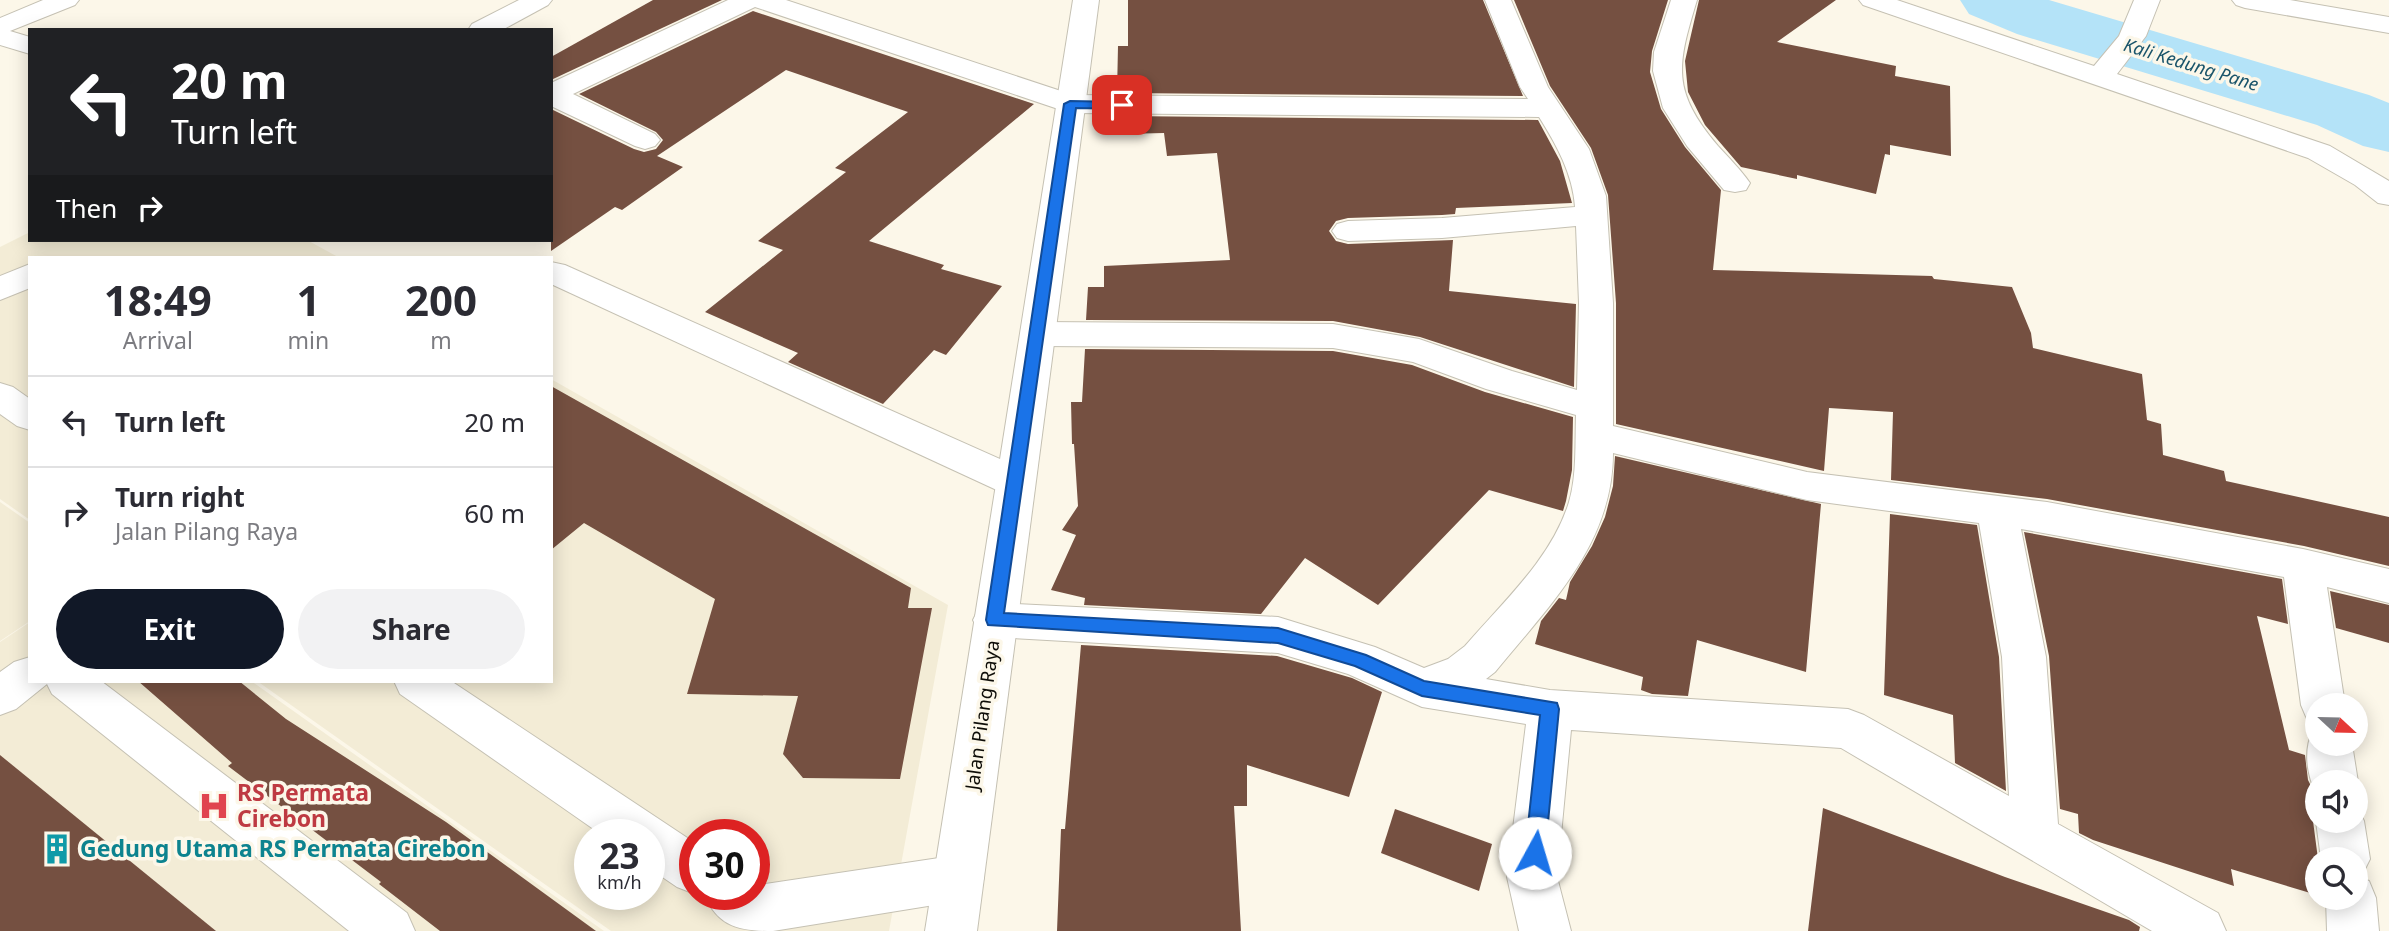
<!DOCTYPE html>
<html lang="en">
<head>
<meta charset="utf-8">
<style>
	body { margin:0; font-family:"Noto Sans",sans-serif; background:#f2f2f3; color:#2b2b33; height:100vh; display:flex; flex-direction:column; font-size:26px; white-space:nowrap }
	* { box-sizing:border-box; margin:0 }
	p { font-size:23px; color:#7c7c81 }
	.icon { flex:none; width:38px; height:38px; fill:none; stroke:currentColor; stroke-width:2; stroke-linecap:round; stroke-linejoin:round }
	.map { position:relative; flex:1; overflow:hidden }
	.sheet { position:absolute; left:28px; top:256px; width:525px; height:427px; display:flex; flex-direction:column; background:#fff; border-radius:0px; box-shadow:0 4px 18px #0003 }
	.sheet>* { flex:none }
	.top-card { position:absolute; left:28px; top:28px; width:525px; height:214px; border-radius:0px; box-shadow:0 4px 18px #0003; background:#202124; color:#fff; overflow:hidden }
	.needle { width:46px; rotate:112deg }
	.controls { position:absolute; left:2305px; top:693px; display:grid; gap:14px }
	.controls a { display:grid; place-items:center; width:63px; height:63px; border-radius:50%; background:#fff; box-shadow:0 4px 18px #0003; font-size:35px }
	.speed { position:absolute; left:574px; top:819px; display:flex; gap:14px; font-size:35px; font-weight:700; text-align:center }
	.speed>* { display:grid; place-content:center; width:91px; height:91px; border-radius:50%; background:#fff; box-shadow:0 4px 18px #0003; line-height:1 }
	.speed small { font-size:18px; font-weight:400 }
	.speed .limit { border:10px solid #d22; background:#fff; color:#111 }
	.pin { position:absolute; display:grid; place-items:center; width:60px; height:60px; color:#fff; margin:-30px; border-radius:14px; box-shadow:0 4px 10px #0006 }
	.me { position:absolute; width:77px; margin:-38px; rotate:6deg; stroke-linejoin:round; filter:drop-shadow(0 0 5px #0008) }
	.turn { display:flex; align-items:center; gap:24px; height:147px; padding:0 28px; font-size:32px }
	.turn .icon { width:91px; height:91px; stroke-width:2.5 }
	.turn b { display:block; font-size:49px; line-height:60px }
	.then { display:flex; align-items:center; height:66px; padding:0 28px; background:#0003; gap:14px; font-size:26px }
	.eta { display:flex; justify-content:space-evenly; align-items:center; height:119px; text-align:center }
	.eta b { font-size:42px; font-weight:700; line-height:49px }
	.primary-button { display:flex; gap:14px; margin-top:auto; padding:14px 28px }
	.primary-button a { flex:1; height:80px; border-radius:42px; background:#111827; color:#fff; font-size:28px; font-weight:700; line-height:80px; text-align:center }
	.primary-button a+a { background:#f2f2f3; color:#2b2b33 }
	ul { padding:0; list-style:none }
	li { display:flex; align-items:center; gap:21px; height:91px; padding:0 28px; border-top:2px solid #e1e1e2 }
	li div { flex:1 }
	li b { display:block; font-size:26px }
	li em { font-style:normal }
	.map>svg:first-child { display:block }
</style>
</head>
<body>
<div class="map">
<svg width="2389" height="931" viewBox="0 0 2389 931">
	<rect width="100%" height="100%" fill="#fcf7e9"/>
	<g fill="#f3ecd6" fill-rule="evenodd">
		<path d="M30,232V240H307L338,257H30V520L0,499V247Z"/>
		<path d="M551,379L948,605L889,931H611L257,681H551ZM590,835H649V894H590ZM695,835H754V894H695Z"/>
		<path d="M0,502L30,523V621L0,641Z"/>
		<path d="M30,622V681H251L604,931H0V642Z"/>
	</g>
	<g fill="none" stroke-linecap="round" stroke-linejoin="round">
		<path fill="#b4e3f8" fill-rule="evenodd" d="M1960,0H2049L2369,95L2389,103V152L2363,146L2317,125L2017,34L1969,14Z"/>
	</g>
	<g fill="#755041">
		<path d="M653,0H722L551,80V57Z"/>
		<path d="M1128,0H1483L1523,96L1117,93L1118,46H1128Z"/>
		<path d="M1514,0H1668L1652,51L1650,72L1661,109L1685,147L1721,190L1713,270L1932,276L1934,279L2012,287L2031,333L2033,348L2142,374L2147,420L2161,424L2163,455L2224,471L2226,481L2389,517V566L2304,546L2047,499L1891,480L1893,412L1829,408L1824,471L1616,424V303L1608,195L1591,148L1550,86Z"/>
		<path d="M1699,0H1836L1777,42L1896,66L1895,76L1950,86L1951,156L1890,145V155L1885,154L1876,194L1797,175V179L1741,167L1705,125L1688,92L1685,61Z"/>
		<path d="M753,11L1034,104L869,241L944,265L941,269L1002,286L946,355L934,350L883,404L788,362L798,353L705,312L783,250L758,241L846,172L835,168L908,112L786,70L657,156L683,167L622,210L615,207L551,251V109L634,149L644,152L656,149L663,140L656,132L579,94Z"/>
		<path d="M1123,116L1538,120L1560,161L1572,203L1456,208L1455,214L1442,215L1348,218L1336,221L1329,231L1336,241L1348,244L1453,240L1449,291L1576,304L1574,387L1420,337L1333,321L1086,320L1088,287H1104V266L1230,260L1217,153L1167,156L1164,133L1122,134Z"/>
		<path d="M1085,349L1333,351L1412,365L1485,392L1573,417L1572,470L1566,501L1563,511L1489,490L1378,605L1305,558L1261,614L1084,605L1085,598L1051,590L1076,535L1062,530L1078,506L1074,444H1072L1071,402H1082Z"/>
		<path d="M551,386L911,588L908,608H932L900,779L803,778L783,754L798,696L687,694L715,599L584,523L551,550Z"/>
		<path d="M1615,456L1821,504L1806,672L1697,640L1688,696L1652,694L1641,690L1643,677L1535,644L1541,621L1559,598L1566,600L1570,582L1592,546L1605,517L1613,486Z"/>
		<path d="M1890,514L1977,525L1999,657L2006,791L1955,763L1953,715L1884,695Z"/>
		<path d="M2024,532L2282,579L2288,624L2257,616L2289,750L2305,755L2308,780L2317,798V817L2313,821L2318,859L2317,895L2231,869L2234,886L2093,840L2079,833L2078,814L2060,809L2049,656Z"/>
		<path d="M2330,591L2389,605V643L2336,628Z"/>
		<path d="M1081,645L1277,656L1352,678L1382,692L1349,797L1247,765V806H1234L1241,931H1057L1061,829H1065Z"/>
		<path d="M138,681H239L286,719L446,822L596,931H440L379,884L381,882L228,766L232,763Z"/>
		<path d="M0,755L216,931H0Z"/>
		<path d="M1823,808L2005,877L2129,920L2140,927L2139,931H1808Z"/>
		<path d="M1395,809L1492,844L1479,891L1381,853Z"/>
	</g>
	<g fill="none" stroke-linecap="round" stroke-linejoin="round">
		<g stroke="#c5c1b3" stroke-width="2">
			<g id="minor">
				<path d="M519,0H552L548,5L502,30H468L472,24Z"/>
				<path d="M728,0H786L1073,95L1528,99L1520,87L1485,0H1511L1548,87L1589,149L1606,196L1613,303V426L1807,472L2047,502L2303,549L2389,569V603L2327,587L2345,705H2317V722L2307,719L2301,705L2284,577L2021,529L2046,657L2058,824L2218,913L2226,931H2152L1841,748L1571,730L1557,877L1571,931H1519L1507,877L1526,724L1422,707L1348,674L1278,653L994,637L979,632L973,620L979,608L994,603L1278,617L1375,647L1424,668L1448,659L1465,646C1502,603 1552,558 1569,502C1577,475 1575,443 1576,415L1486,389L1413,362L1333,348L1039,346L1027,342L1022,334L1027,326L1039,322L1333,324L1419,339L1512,371L1577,390L1579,303L1576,226L1442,238L1348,241L1337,238L1332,231L1337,224L1348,221L1442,218L1575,207C1573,174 1556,144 1539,117L1070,113L755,7L573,94L655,134L660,140L655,146L645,149L635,146L551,106V83ZM1613,453L1807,500L1979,523L2002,657L2009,796L1864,715L1848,709L1550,690L1486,679L1495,672C1549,606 1613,544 1613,453Z"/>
				<path d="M1671,0H1697C1677,66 1671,90 1718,146C1729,158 1741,170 1750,183L1746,190L1735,192L1724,190L1687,146L1663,108L1653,71L1654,52Z"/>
				<path d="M1859,0H1897L2094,66L2119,36L2134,0H2160L2146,36L2117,74L2330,146L2389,181V205L2378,203L2355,185L2308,158L1863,5Z"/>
				<path d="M2232,0H2290L2389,17V33L2245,8L2236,5Z"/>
				<path d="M0,28L30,37V54L0,45Z"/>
				<path d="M551,262L565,265L1029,472L1034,482L1029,492L1015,496L1001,492L551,284Z"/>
				<path d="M30,264V288L0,300V276Z"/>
				<path d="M0,383L13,387L30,399V430L17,426L0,414Z"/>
				<path d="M30,657V681H101L407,913L415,931H349L52,694L47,684L16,709L0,715V672L14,662Z"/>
				<path d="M394,681H451L695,843V894L677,887L649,868V835H602L400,694Z"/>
				<path d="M2317,728V744H2352L2358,782L2356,786V782H2317V796C2307,775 2303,751 2313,730Z"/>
				<path d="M2356,805L2364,821L2370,859L2362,875L2358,877L2369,881L2376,898L2379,931H2327L2326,898H2356V859H2321L2316,821L2317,819V821H2356Z"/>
				<path d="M959,855L977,861L984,878L977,895L959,901L773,931C739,931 718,927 704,894H754V882L758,885Z"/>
			</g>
		</g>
		<g stroke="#c5c1b3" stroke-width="2">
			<path id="major" d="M43,0H79L75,5L0,35V18Z"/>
		</g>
		<g stroke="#c5c1b3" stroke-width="2">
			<path id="highway" d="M1073,0H1099L977,931H925Z"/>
		</g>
		<use href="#minor" fill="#fff" fill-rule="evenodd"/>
		<use href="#major" fill="#fff" fill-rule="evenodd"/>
		<use href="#highway" fill="#fff" fill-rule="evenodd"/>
	</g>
	<path fill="#1a73e8" stroke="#114b97" stroke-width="2" d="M1070,101L1122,102L1128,105L1122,109L1076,108L1004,613L1278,628L1366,655L1424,681L1557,703L1559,709L1545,853L1542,860L1535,863L1528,860L1525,853L1540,715L1422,696L1355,666L1278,643L988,625L986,620L1064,104Z"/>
	<defs>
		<g id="hospital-bare" transform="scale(2.415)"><path d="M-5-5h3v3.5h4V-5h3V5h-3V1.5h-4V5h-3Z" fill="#e0444e" stroke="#fcf7e9" stroke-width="2.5" paint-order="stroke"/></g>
		<g id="building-bare" transform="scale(2.415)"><path d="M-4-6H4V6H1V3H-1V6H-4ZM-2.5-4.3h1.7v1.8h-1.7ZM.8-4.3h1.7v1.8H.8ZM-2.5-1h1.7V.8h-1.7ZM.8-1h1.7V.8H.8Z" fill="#0f9aa8" stroke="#fcf7e9" stroke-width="2.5" paint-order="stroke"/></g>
	</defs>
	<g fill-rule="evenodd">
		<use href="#hospital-bare" x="214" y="806"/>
		<use href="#building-bare" x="57" y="849"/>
	</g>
	<g text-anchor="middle" stroke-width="7" stroke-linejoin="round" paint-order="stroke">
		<g font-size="18" font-style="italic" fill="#1a546a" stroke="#fcf7e9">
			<text transform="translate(2191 65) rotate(17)" y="6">Kali Kedung Pane</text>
		</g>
		<g font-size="19" fill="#0e0d08" stroke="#fcf7e9">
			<text transform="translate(982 715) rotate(-82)" y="7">Jalan Pilang Raya</text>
		</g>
		<g font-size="23" font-weight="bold" fill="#be3a42" stroke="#fcf7e9" text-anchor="start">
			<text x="237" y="801">RS Permata<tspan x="237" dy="26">Cirebon</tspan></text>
		</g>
		<g font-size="23" font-weight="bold" fill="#0d838f" stroke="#fcf7e9" text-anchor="start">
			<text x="80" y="857">Gedung Utama RS Permata Cirebon</text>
		</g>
	</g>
</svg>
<div class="controls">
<a><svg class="needle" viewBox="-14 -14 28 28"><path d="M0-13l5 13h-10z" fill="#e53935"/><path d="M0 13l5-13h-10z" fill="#7c7c81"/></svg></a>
<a><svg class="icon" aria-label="sound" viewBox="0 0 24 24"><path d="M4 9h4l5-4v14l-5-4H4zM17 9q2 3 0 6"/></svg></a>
<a><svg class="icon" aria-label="search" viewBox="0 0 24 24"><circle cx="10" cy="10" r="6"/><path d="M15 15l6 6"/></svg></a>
</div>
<div class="speed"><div>23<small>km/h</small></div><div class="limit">30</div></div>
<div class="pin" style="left:1122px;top:105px;background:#d93025"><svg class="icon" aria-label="arrive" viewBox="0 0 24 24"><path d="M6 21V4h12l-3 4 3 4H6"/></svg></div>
<svg class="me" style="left:1535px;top:853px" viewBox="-20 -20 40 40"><circle r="19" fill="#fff"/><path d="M0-13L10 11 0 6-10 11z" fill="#1a73e8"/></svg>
<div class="top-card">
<div class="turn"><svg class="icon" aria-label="left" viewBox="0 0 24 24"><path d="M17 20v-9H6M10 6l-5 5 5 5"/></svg><div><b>20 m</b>Turn left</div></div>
<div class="then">Then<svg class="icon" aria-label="right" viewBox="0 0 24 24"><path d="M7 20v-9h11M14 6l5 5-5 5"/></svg></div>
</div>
<section class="sheet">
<div class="eta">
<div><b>18:49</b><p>Arrival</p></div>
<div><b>1</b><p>min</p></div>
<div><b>200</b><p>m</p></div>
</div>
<ul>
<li><svg class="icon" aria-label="left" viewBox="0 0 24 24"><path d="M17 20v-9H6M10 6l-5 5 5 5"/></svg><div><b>Turn left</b></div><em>20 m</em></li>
<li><svg class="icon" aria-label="right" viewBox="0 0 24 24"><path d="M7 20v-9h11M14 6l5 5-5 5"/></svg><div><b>Turn right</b><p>Jalan Pilang Raya</p></div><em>60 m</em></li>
</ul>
<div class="primary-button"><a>Exit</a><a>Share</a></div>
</section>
</div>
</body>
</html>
